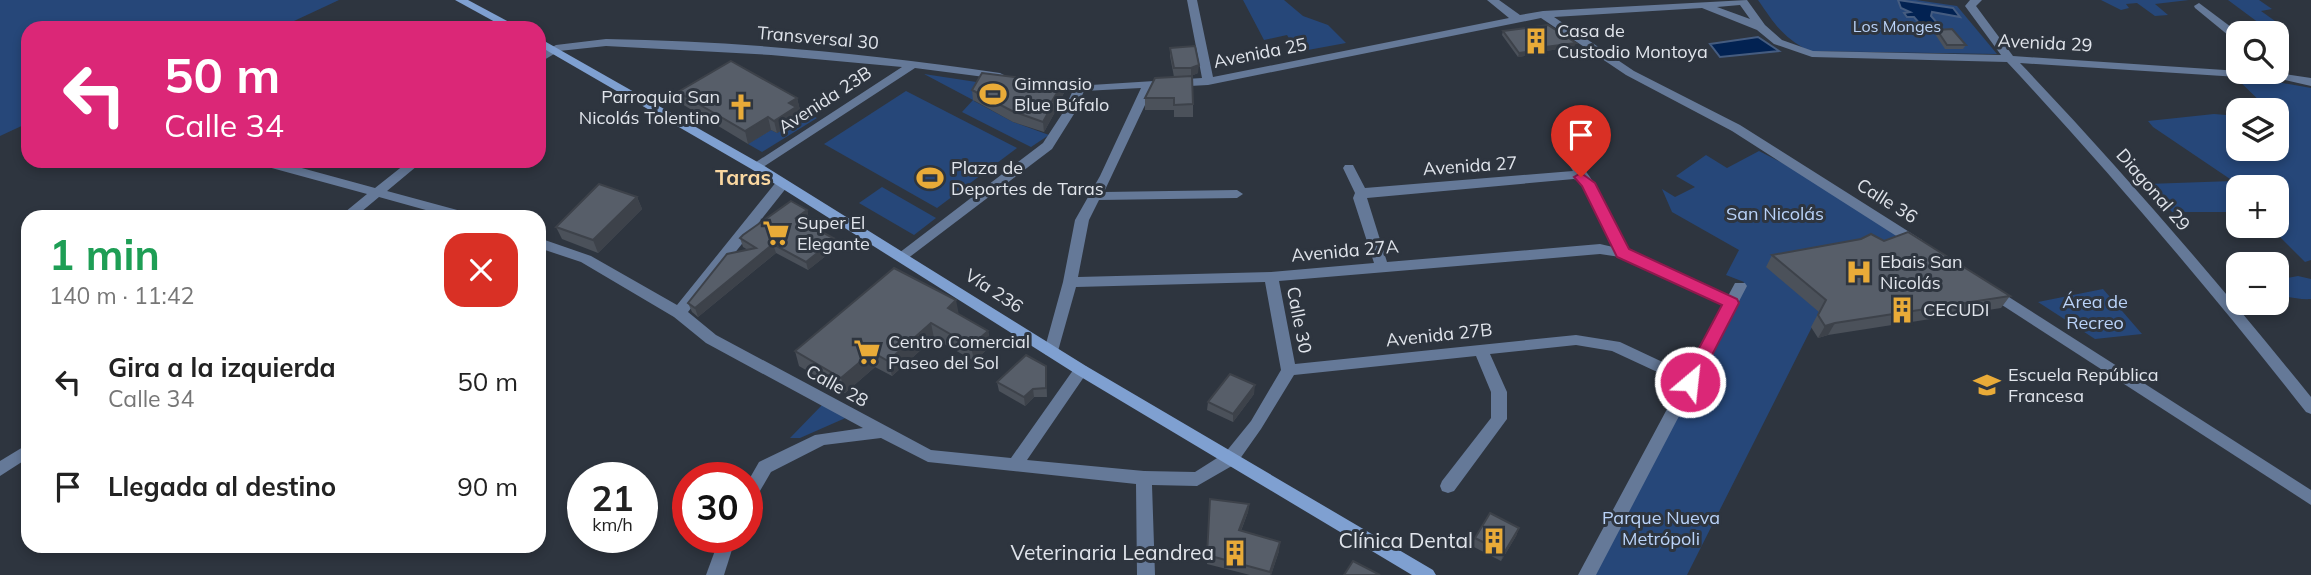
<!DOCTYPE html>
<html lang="es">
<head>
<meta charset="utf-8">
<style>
	body { margin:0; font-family:Mulish,sans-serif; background:#f2f2f2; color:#222; height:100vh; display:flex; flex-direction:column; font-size:26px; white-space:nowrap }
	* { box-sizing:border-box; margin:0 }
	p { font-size:23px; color:#767676 }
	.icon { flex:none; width:38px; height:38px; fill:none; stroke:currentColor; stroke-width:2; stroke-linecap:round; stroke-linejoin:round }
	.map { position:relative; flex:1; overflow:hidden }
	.side { position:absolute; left:21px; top:210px; width:525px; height:343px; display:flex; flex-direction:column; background:#fff; border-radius:21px; box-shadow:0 4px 10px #0003 }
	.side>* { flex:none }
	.top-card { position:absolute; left:21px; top:21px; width:525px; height:147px; border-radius:21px; box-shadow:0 4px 10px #0003; background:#db2777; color:#fff; overflow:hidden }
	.fabs { position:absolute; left:2226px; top:21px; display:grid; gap:14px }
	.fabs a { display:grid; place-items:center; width:63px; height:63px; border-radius:14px; background:#fff; box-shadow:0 4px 10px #0003; font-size:35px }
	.speed { position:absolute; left:567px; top:462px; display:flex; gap:14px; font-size:35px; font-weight:700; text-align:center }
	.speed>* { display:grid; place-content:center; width:91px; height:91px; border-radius:50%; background:#fff; box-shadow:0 4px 10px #0003; line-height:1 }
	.speed small { font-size:18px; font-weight:400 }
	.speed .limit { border:10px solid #d22; background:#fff; color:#111 }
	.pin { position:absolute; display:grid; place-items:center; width:60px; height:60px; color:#fff; margin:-72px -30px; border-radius:50% 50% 50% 0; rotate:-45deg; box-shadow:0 0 7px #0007 }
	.pin .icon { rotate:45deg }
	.me { position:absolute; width:77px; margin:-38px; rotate:28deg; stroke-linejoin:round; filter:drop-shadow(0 0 5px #0008) }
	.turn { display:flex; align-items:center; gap:24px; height:147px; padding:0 28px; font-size:32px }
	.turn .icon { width:91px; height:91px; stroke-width:2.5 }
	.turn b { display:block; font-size:49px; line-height:60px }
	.round { display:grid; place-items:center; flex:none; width:74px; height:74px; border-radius:21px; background:#f2f2f2 }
	.head { display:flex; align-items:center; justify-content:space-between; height:119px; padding:0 28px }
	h1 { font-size:42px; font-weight:700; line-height:52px; color:#1e9e55 }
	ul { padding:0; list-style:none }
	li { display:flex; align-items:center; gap:21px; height:105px; padding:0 28px }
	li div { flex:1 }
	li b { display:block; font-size:26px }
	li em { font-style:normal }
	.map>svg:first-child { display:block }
</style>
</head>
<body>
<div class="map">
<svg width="2311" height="575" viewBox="0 0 2311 575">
	<rect width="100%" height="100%" fill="#2e353f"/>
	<g fill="#264779">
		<path d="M0,0H339L279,28H28V123L0,136Z"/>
		<path d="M1243,0H1284L1303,16L1328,25L1346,43L1297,52L1287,35L1264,40Z"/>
		<path d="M1758,0H1916L1957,6L1997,54L1809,51C1782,37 1774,23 1758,0Z"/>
		<path d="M2101,0H2189L2155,4L2168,15L2155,16L2137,3L2126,4L2129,8L2121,10Z"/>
		<path d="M2228,0H2259L2272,9L2261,11L2275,21L2259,23Z"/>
		<path d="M924,74L983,83L974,101L1013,122L1049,135L1031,147L962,112L973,100Z"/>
		<path d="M2232,74L2311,88V260L2305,262L2278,235L2253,236L2243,226H2277V187H2238V221L2229,212H2172L2147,184L2233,181L2153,127L2148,121L2214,114L2238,116V149H2277V110H2269Z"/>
		<path d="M906,91L1017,148L937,208L824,144Z"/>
		<path d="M800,110L817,118L762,152L748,144L771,130L777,133L799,120L792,115Z"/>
		<path d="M1759,151L1820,182L1909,243L1819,313L1687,575H1587L1744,282L1726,275L1739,250L1672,212L1662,189L1675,197L1695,187L1676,176L1706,155L1727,168Z"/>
		<path d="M882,187L936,218L914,235L859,203Z"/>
		<path d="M2298,276L2311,279V299C2299,300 2289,296 2277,296V280Z"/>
		<path d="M2103,289L2142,334L2095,339L2038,302Z"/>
		<path d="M824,403L850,416L800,438H790Z"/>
	</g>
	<g fill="#022252" stroke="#455c80" stroke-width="2">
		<path d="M1898,0L1953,8L1960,17L1932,12L1931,16L1938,24H1920L1914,17H1907L1904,13L1910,12L1901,8Z"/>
		<path d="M1758,37L1779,51L1720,57L1710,44Z"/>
	</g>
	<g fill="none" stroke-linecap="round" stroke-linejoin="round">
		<g fill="#657998" fill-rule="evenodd">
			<path d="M1187,0H1197L1213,77L1509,18L1487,0H1499L1520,15L1543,11L1747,0L1765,25L1782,40L1813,51L2001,55L1965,6L1970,0H1982L1976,6L2013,56L2285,74L2311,78V86L2285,80L2020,63C2122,170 2218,282 2311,397V414L2306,412C2211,291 2112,175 2007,62L1812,57L1774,44L1757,30L1702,8L1554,17L1634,71L1740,125L1922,240L1924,243L1922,246H1912L1732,131L1626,75L1541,18L1208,85L1153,88L1104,192L1237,190L1243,194L1237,198L1099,200L1089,220L1078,277L1271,272L1374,263L1353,198L1355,193L1343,168L1345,165H1353L1365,188L1573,171L1566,160L1568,157H1576L1594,183L1628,250L1728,296L1735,283H1745L1747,286L1596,575H1578L1681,383L1612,351L1576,345L1490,354L1507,392V419L1454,491L1448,493L1442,491L1440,486L1442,481L1491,418V392L1476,356L1294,375L1261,429L1237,463L1197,486L1152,485L1155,575H1137L1136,484L928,462L881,438L824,445L771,472L753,503L747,505V483L759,462L815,435L863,428L706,343L674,317L581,262L539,248V238L591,256L677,305L777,181H787L788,184L787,187L688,312L716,335L931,450L1011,458L1076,366H1086L1088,370L1086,374L1027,460L1144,471L1195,472L1225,453L1251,421L1281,370L1265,282L1076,287L1058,351L1056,355H1046L1044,351L1063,282L1075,220L1100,176L1141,88L1084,91L1074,114L1052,149L907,259H897L895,256L1043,143L1062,114L1075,86L1202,78ZM1740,5L1750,19L1717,7ZM1574,179L1582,184L1613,247L1600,244L1387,262L1367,198ZM1600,254L1620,257L1723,305L1686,373L1620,342L1576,335L1295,364L1279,281Z"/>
			<path d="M2199,3L2239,33L2238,41L2234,40L2195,8L2194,6Z"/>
			<path d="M606,39C738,41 870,54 1000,73L1006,76L1000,79L915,68L757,171L751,167L753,164L902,67L771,55L606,46L559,51L539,63V54L556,45Z"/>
			<path d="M255,161H276L375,188L409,161H423L387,191L472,214L474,217H451L379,197L355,217H339L367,194L257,164Z"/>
			<path d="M1990,285L2311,490V505L1985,294L1983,290L1985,286Z"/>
			<path d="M28,444V458L0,476V461Z"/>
			<path d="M720,537H736L724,575H706Z"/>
		</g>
		<g fill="#7fa0d1" fill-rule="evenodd">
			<path d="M455,0H468L520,28H506Z"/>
			<path d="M539,38L761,164L1086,366L1433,570L1436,575H1412L1076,374L753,170L539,46Z"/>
		</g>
	</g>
	<g fill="#4b515a">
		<path d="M1937,30L1966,45L1963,49H1945L1935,34Z"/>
		<path d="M1503,31L1574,47L1538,52L1537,54L1518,57L1502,35Z"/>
		<path d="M1170,48L1198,73L1191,76L1174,77L1170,56Z"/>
		<path d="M1155,78L1193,104V117H1174V110H1145V98Z"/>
		<path d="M972,90L1064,93L1055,108V112L1044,132L1013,122L973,100Z"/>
		<path d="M678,92L797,98L800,110L797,112L799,119L777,133L771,130L748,144L682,104Z"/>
		<path d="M637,197L642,209L598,253L562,239L556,227Z"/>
		<path d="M807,210L809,219L804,222L835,239L837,247L808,270L776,253L698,317L692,312L688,303L748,250L743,247L740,238Z"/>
		<path d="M1884,241L2010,296L2001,308L1828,335L1818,338L1811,327L1819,312L1766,267L1772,255Z"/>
		<path d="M958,314L988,331L991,346L974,361L934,338L892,376L875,367L845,393L799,366L795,351Z"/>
		<path d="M1046,366L1047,397H1034L1025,406L999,391L997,382Z"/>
		<path d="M1254,394L1233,422L1207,410L1208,402Z"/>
		<path d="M1210,499L1249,504L1248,512L1241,531L1279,551L1271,575H1250L1207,564Z"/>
		<path d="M1519,528L1516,536L1501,561L1472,546L1475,538Z"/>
	</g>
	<g fill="#3d424a">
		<path d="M1576,43L1574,47L1538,52L1537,54L1518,57L1519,53L1537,48Z"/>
		<path d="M1199,65L1198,73L1191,76V68Z"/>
		<path d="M1063,83L1064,93L1055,108V112L1044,132L1043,122L1052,101Z"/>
		<path d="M797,98L800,110L797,112L799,119L777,133L774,121L789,103Z"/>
		<path d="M768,117L771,130L748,144L745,131Z"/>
		<path d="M637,197L642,209L598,253L593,240Z"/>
		<path d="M807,210L809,219L799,227L796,218Z"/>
		<path d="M835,239L837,247L808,270L806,262Z"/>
		<path d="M773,244L776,253L698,317L695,308Z"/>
		<path d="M956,300L959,315L948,308Z"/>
		<path d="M931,323L934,338L892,376L888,361Z"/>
		<path d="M1835,323L1828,335L1818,338L1825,326Z"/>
		<path d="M988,331L991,346L974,361L971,346Z"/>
		<path d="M872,352L875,367L845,393L841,378Z"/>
		<path d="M1255,385L1254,394L1233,422V414Z"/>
		<path d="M1033,389L1034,397L1025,406L1024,397Z"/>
		<path d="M1249,504L1248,512L1238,538L1239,530Z"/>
		<path d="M1519,528L1516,536L1501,561L1504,553Z"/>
		<path d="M1280,542L1279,551L1271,575H1270Z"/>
	</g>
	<g fill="#575e69" stroke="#3d424a" stroke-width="2">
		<path d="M1548,25L1576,43L1537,48L1538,50L1519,53L1503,31Z"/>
		<path d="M1952,29L1966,45H1947L1937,30Z"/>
		<path d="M1195,46L1199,65L1191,68H1174L1170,48Z"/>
		<path d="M731,61L797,98L789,103L796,107L774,121L768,117L745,131L678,92Z"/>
		<path d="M982,73L1063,83L1052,101L1054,102L1043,122L1012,111L972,90Z"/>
		<path d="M1192,76L1193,104L1174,105V98H1145L1155,78Z"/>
		<path d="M599,184L637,197L593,240L556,227Z"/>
		<path d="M791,201L807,210L796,218L835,239L806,262L773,244L695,308L688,303L727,254L756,248L740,238L743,235Z"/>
		<path d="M1908,232L2010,296L1835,323L1825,326L1818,315L1826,300L1772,255L1861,239L1871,234L1884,241Z"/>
		<path d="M894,268L956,300L948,308L988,331L971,346L931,323L888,361L872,352L841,378L795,351Z"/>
		<path d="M1026,355L1046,366V388L1033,389L1024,397L997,382Z"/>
		<path d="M1230,374L1255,385L1233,414L1208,402Z"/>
		<path d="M1210,499L1249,504L1239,530L1280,542L1270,572L1207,555Z"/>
		<path d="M1490,513L1519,528L1504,553L1475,538Z"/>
		<path d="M1353,561L1380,575H1344Z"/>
	</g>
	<path fill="#db2777" stroke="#8e194d" stroke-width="2" d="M1581,173L1595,183L1629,249L1737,299L1739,303L1696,386H1684L1681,382L1722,305L1617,257L1582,186L1574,177Z"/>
	<defs>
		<g id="building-bare" transform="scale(2.1)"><path d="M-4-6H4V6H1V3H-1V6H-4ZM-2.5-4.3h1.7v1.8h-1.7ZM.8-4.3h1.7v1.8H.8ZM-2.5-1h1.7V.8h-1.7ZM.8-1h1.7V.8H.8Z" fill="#e9ab38" stroke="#2e353f" stroke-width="2.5" paint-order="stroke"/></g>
		<g id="stadium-bare" transform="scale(2.1)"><path d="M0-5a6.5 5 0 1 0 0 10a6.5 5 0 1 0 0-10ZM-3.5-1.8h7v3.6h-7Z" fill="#e9ab38" stroke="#2e353f" stroke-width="2.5" paint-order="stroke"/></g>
		<g id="church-bare" transform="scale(2.1)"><path d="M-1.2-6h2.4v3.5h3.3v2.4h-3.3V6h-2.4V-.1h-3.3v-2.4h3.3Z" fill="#e9ab38" stroke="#2e353f" stroke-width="2.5" paint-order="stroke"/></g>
		<g id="supermarket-bare" transform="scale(2.1)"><path d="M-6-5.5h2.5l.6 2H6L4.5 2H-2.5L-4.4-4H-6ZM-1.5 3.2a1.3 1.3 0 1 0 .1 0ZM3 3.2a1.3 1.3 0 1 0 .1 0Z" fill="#e9ab38" stroke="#2e353f" stroke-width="2.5" paint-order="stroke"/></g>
		<g id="hospital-bare" transform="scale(2.1)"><path d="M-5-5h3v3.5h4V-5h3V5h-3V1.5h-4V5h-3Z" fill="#e9ab38" stroke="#2e353f" stroke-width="2.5" paint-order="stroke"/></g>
		<g id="school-bare" transform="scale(2.1)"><path d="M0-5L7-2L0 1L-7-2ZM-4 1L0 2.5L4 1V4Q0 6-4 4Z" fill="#e9ab38" stroke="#2e353f" stroke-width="2.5" paint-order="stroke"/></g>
	</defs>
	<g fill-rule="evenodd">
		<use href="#building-bare" x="1536" y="41"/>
		<use href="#stadium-bare" x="993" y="94"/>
		<use href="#church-bare" x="741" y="107"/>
		<use href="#stadium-bare" x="930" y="178"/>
		<use href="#supermarket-bare" x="776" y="233"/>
		<use href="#hospital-bare" x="1859" y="272"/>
		<use href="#building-bare" x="1902" y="310"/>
		<use href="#supermarket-bare" x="867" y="352"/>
		<use href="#school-bare" x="1987" y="385"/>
		<use href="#building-bare" x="1494" y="541"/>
		<use href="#building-bare" x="1235" y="553"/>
	</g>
	<g text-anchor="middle" stroke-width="6" stroke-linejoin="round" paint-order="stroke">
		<g font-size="16" fill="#bad3f9" stroke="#2e353f">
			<text x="1897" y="32">Los Monges</text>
		</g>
		<g font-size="18" fill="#e0e4eb" stroke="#2e353f" text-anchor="start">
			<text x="1557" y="37">Casa de<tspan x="1557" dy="21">Custodio Montoya</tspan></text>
			<text x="1014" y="90">Gimnasio<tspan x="1014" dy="21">Blue Búfalo</tspan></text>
			<text x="720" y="103" text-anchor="end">Parroquia San<tspan x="720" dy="21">Nicolás Tolentino</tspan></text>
			<text x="951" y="174">Plaza de<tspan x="951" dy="21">Deportes de Taras</tspan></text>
			<text x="797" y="229">Super El<tspan x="797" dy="21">Elegante</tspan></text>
			<text x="1880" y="268">Ebais San<tspan x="1880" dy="21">Nicolás</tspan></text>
			<text x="1923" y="316">CECUDI</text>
			<text x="888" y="348">Centro Comercial<tspan x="888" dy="21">Paseo del Sol</tspan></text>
			<text x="2008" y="381">Escuela República<tspan x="2008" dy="21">Francesa</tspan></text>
		</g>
		<g font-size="18" fill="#e0e4eb" stroke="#2e353f">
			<text transform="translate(818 38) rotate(5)" y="6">Transversal 30</text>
			<text transform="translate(2045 43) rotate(3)" y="6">Avenida 29</text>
			<text transform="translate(1260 53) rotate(-11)" y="6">Avenida 25</text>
			<text transform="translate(825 100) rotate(-33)" y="6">Avenida 23B</text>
			<text transform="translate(1470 166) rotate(-4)" y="6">Avenida 27</text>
			<text transform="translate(2153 190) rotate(49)" y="6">Diagonal 29</text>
			<text transform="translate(1887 201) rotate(32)" y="6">Calle 36</text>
			<text transform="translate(1345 251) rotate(-5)" y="6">Avenida 27A</text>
			<text transform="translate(994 291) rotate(33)" y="6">Vía 236</text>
			<text transform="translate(1299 320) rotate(79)" y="6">Calle 30</text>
			<text transform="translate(1439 335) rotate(-6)" y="6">Avenida 27B</text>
			<text transform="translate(837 386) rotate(29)" y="6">Calle 28</text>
		</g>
		<g font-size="18" fill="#bad3f9" stroke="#2e353f">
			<text x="1775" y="220">San Nicolás</text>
			<text x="2095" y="308">Área de<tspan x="2095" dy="21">Recreo</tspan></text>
			<text x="1661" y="524">Parque Nueva<tspan x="1661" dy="21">Metrópoli</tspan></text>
		</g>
		<g font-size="21" font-weight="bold" fill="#fad7a0" stroke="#2e353f">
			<text x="743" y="185">Taras</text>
		</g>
		<g font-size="21" fill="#e0e4eb" stroke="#2e353f" text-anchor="end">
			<text x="1473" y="548">Clínica Dental</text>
			<text x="1214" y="560">Veterinaria Leandrea</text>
		</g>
	</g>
</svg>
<div class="fabs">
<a><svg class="icon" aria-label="search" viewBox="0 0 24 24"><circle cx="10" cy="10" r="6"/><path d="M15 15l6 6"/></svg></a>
<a><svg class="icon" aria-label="layers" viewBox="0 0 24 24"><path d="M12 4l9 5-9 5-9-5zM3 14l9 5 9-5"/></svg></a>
<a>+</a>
<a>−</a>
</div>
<div class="speed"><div>21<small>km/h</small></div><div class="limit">30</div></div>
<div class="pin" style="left:1581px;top:177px;background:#d93025"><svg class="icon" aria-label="arrive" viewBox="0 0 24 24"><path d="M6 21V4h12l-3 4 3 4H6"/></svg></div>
<svg class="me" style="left:1690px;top:382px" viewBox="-20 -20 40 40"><circle r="17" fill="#db2777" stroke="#fff" stroke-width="3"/><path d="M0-11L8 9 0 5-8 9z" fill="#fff"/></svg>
<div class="top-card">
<div class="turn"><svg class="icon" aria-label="left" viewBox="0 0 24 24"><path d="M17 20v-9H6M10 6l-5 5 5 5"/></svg><div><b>50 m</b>Calle 34</div></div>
</div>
<section class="side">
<div class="head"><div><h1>1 min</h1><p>140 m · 11:42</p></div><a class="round" style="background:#d93025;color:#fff"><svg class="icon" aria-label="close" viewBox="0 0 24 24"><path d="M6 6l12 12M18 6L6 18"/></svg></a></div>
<ul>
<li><svg class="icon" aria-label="left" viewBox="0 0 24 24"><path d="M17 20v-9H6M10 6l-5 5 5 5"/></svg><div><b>Gira a la izquierda</b><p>Calle 34</p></div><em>50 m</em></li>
<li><svg class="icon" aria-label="arrive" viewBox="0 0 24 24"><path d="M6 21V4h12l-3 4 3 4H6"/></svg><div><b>Llegada al destino</b></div><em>90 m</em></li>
</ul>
</section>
</div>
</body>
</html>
